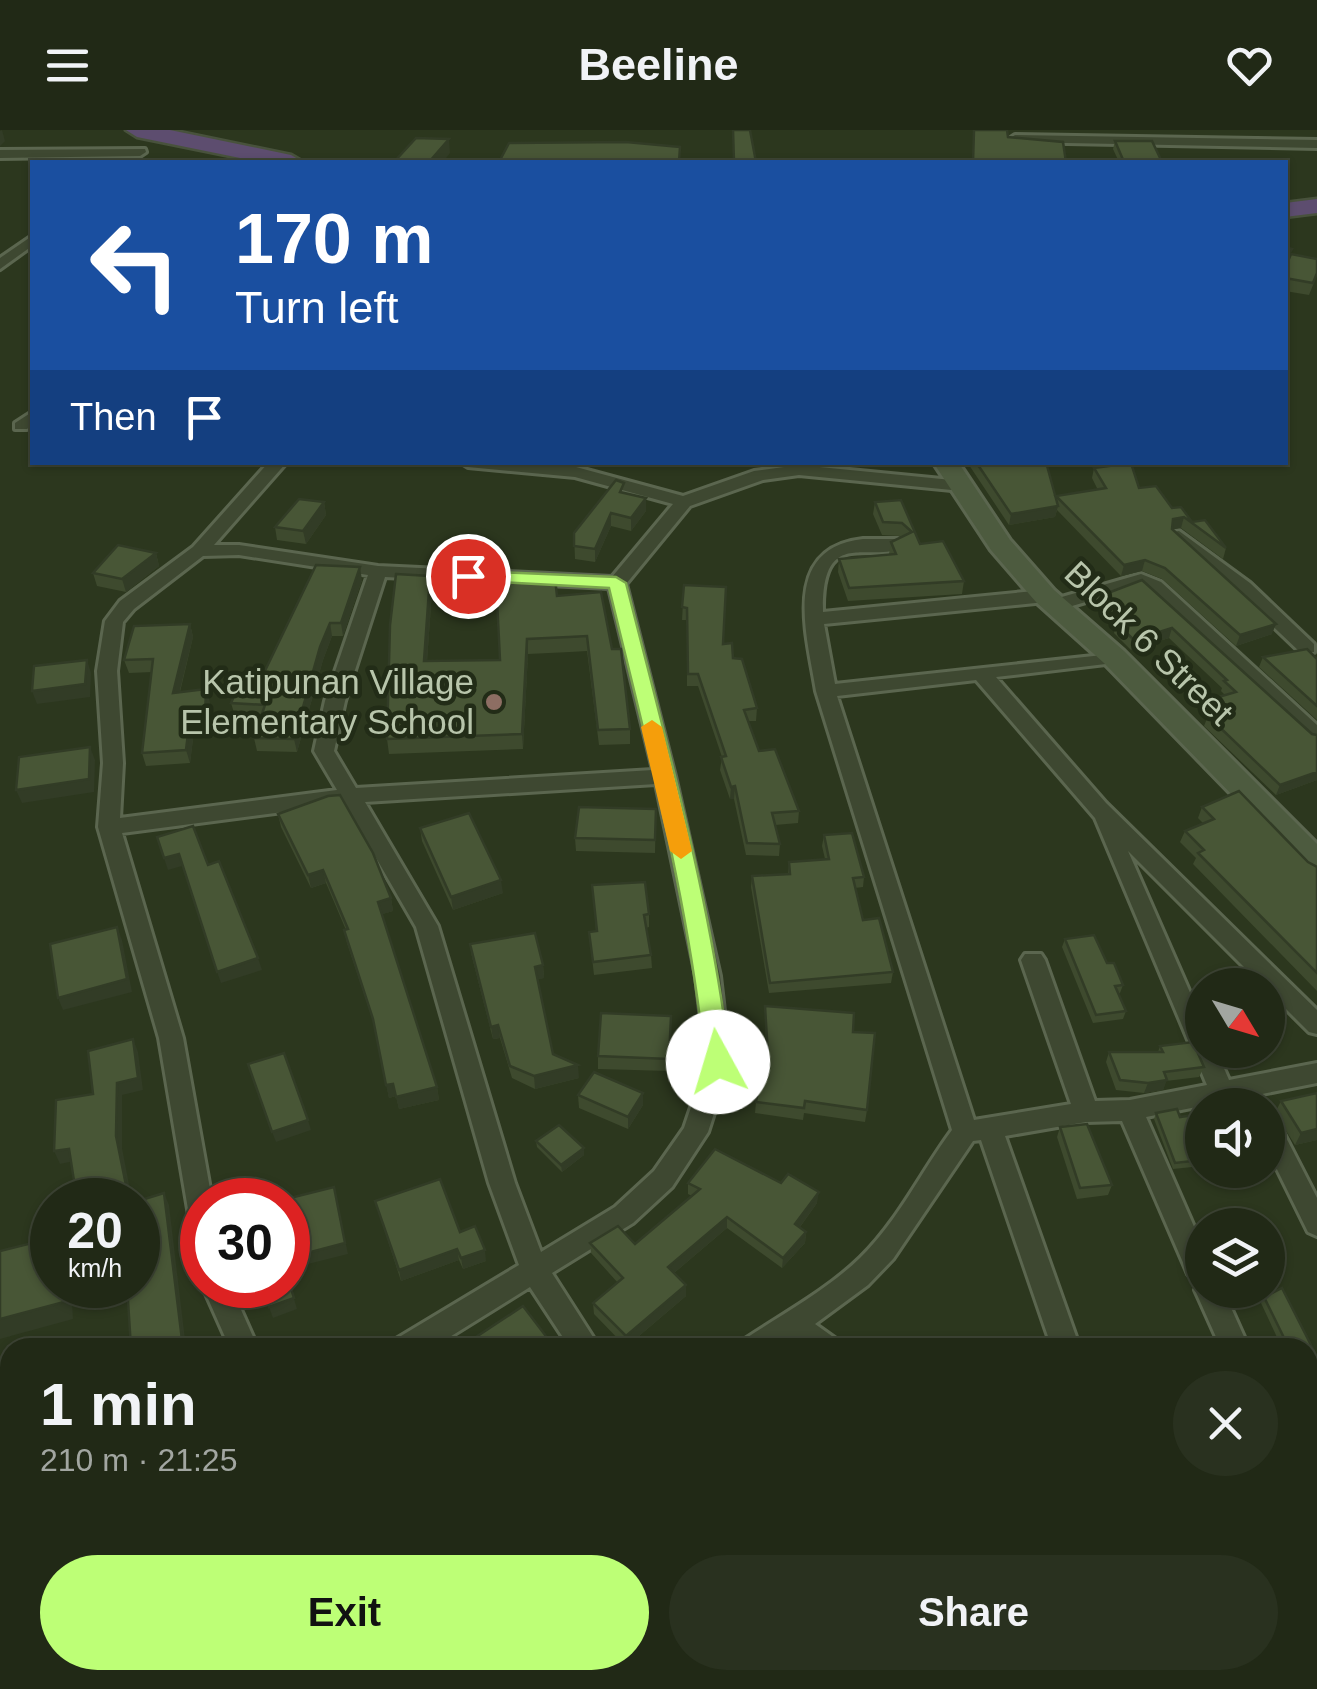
<!DOCTYPE html>
<html lang="en">
<head>
<meta charset="utf-8">
<style>
	body { margin:0; font-family:Arial,sans-serif; background:#29311f; color:#f1f3f6; height:100vh; display:flex; flex-direction:column; font-size:38px; white-space:nowrap }
	* { box-sizing:border-box; margin:0 }
	p { font-size:32px; color:#a2a6a1 }
	.icon { flex:none; width:55px; height:55px; fill:none; stroke:currentColor; stroke-width:2; stroke-linecap:round; stroke-linejoin:round }
	.map { position:relative; flex:1; overflow:hidden }
	.panel { position:absolute; left:0px; top:1208px; width:1318px; height:352px; display:flex; flex-direction:column; background:#212916; border-radius:30px 30px 0 0; box-shadow:0 2px 8px #0004,0 0 0 2px #3e4535 }
	.panel>* { flex:none }
	.hud { position:absolute; left:30px; top:30px; width:1258px; height:305px; border-radius:0px; box-shadow:0 2px 8px #0004,0 0 0 2px #3e4535; background:#1a4fa0; color:#fff; overflow:hidden }
	.needle { width:65px; rotate:128deg }
	.fabs { position:absolute; left:1185px; top:838px; display:grid; gap:20px }
	.fabs a { display:grid; place-items:center; width:100px; height:100px; border-radius:50%; background:#212916; box-shadow:0 2px 8px #0004,0 0 0 2px #3e4535; font-size:50px }
	.speed { position:absolute; left:30px; top:1048px; display:flex; gap:20px; font-size:50px; font-weight:700; text-align:center }
	.speed>* { display:grid; place-content:center; width:130px; height:130px; border-radius:50%; background:#212916; box-shadow:0 2px 8px #0004,0 0 0 2px #3e4535; line-height:1 }
	.speed small { font-size:25px; font-weight:400 }
	.speed .limit { border:15px solid #d22; background:#fff; color:#111 }
	.pin { position:absolute; display:grid; place-items:center; width:85px; height:85px; color:#fff; margin:-42px; border:5px solid #fff; border-radius:50%; box-shadow:0 2px 10px #0007 }
	.me { position:absolute; width:110px; margin:-55px; rotate:354deg; stroke-linejoin:round; filter:drop-shadow(0 0 8px #0008) }
	.turn { display:flex; align-items:center; gap:35px; height:210px; padding:0 40px; font-size:45px }
	.turn .icon { width:130px; height:130px; stroke-width:2.5 }
	.turn b { display:block; font-size:70px; line-height:85px }
	.then { display:flex; align-items:center; height:95px; padding:0 40px; background:#0003; gap:20px; font-size:38px }
	.round { display:grid; place-items:center; flex:none; width:105px; height:105px; border-radius:52px; background:#29311f }
	.summary { display:flex; align-items:center; justify-content:space-between; height:170px; padding:0 40px }
	h1 { font-size:60px; font-weight:800; line-height:75px }
	.cta { display:flex; gap:20px; margin-top:auto; padding:20px 40px }
	.cta a { flex:1; height:115px; border-radius:60px; background:#bdff76; color:#111; font-size:40px; font-weight:800; line-height:115px; text-align:center }
	.cta a+a { background:#29311f; color:#f1f3f6 }
	header { display:flex; justify-content:space-between; align-items:center; height:130px; padding:0 40px; background:#212916; font-size:45px; font-weight:800 }
	.map>svg:first-child { display:block }
</style>
</head>
<body>
<header><svg class="icon" aria-label="menu" viewBox="0 0 24 24"><path d="M4 6h16M4 12h16M4 18h16"/></svg>Beeline<svg class="icon" aria-label="heart" viewBox="0 0 24 24"><path d="M12 20l-8-8c-3-5 5-10 8-4 3-6 11-1 8 4z"/></svg></header>
<div class="map">
<svg width="1317" height="1559" viewBox="0 0 1317 1559">
	<rect width="100%" height="100%" fill="#2c371e"/>
	<g fill="none" stroke-linecap="round" stroke-linejoin="round">
		<g stroke="#5b664f" stroke-width="6">
			<g id="street">
				<path d="M1015,5L1317,10V18L1010,12L1009,9Z"/>
				<path d="M145,19L146,22L140,26L0,28V20Z"/>
				<path d="M32,106V116L0,139V128Z"/>
				<path d="M32,282V295L27,299H15V293Z"/>
				<path d="M269,332H287L214,415H239L378,436L612,447L673,374L575,347L468,337L460,332L576,337L683,366L754,341L799,335L962,351L971,356L962,361L799,345L763,350L690,376L626,454L675,646L720,846L730,933L708,1002L672,1057L633,1093L552,1143L600,1218H570L530,1157L432,1218H392L396,1209L519,1135L489,1053L416,797L345,674L122,703L183,908L212,1070H202V1096L193,1093L189,1085L159,908L98,697L103,633L97,541L105,491L120,471L193,417ZM239,425L368,445L325,571L314,621L337,660L120,688L123,633L117,541L123,492L134,479L203,426ZM385,447L609,458L653,640L356,658L334,621L345,571ZM656,654L696,846L706,933L684,998L654,1041L615,1077L541,1122L515,1053L438,796L365,672Z"/>
				<path d="M1179,401L1250,453L1314,514V522H1300L1236,461L1173,410V402Z"/>
				<path d="M863,409H898L907,414C875,439 821,390 823,482L1045,460L1054,466L1045,472L824,494L835,554L1121,523L1124,527L1114,533L996,547L1106,673L1317,880V904L1309,902L1268,861V855H1262L1128,721L1202,890V920H1216L1229,950L1317,933V953L1146,987L1202,1115V1160H1223L1249,1218H1221L1195,1160L1198,1155L1188,1144L1122,991L1086,992L1005,1006L1080,1218H1052L981,1010L973,1011L893,1129L868,1155L815,1194L836,1209L840,1218H803L791,1209L779,1218H741L745,1209C784,1183 827,1160 860,1128C898,1091 921,1042 952,1000L816,561C807,505 780,418 863,409ZM976,550L1095,688L1207,955L1130,970L1095,971L1045,830L1041,824H1025L1021,830L1071,974L974,990L837,566Z"/>
				<path d="M1141,444L1161,452L1317,595V613L1310,611L1147,460L1140,456L1055,481L1046,475L1048,471Z"/>
				<path d="M1268,986L1277,990L1317,1068V1106L1308,1102L1268,1021Z"/>
				<path d="M202,1155H230L258,1218H230Z"/>
				<path d="M1308,1366L1317,1370V1418L1308,1414Z"/>
				<path d="M419,1550H453L457,1559H423Z"/>
				<path d="M708,1550H747L751,1559H712Z"/>
				<path d="M969,1550H1002L1006,1559H973Z"/>
				<path d="M1170,1550H1202L1205,1559H1173Z"/>
			</g>
		</g>
		<g stroke="#5b664f" stroke-width="6">
			<path id="secondary" d="M933,332H958L1010,410L1054,460L1124,521L1317,714V744L1306,741L1104,533L1036,472L991,420Z"/>
		</g>
		<g stroke="#48523c" stroke-width="5">
			<g id="highway">
				<path d="M126,0H170L291,25L303,32H260L137,7Z"/>
				<path d="M1317,69V83L1285,87V73Z"/>
			</g>
		</g>
		<use href="#street" fill="#3e4831" fill-rule="evenodd"/>
		<use href="#secondary" fill="#4d5b3f" fill-rule="evenodd"/>
		<use href="#highway" fill="#5d4d6f" fill-rule="evenodd"/>
	</g>
	<g fill="#3e4a2e">
		<path d="M1115,11L1162,32H1119L1113,19Z"/>
		<path d="M1292,119L1288,129L1317,145L1309,165L1285,161V138Z"/>
		<path d="M967,332H1046L1055,367L1098,360L1092,348L1094,338L1139,358L1192,392L1226,418L1223,429L1181,398L1172,399L1272,504L1236,516L1162,449L1142,441L1121,446L1057,380L1055,387L1009,395Z"/>
		<path d="M624,363L646,381L631,401L611,396L595,432L575,429L574,403Z"/>
		<path d="M901,370L920,414L964,451L962,464L848,471L838,442L839,429L889,424L891,412L901,407L900,406L882,405L873,384L875,372Z"/>
		<path d="M324,372L326,385L306,414L277,410L275,397Z"/>
		<path d="M156,423L159,436L126,462L97,456L93,443Z"/>
		<path d="M362,450L343,506H332L323,530L297,622L257,621L254,608L261,588L235,586L231,573L261,549Z"/>
		<path d="M1142,450L1312,604L1317,605V650L1276,665L1204,596L1208,586L1216,583L1211,579L1215,568L1225,565L1221,561L1222,558L1169,508L1131,520L1114,503L1116,494L1097,476L1100,466Z"/>
		<path d="M684,455L733,528L757,578L756,591H748L759,621L799,681L798,693L775,695L780,714L779,726L746,725L734,669H730L720,640L722,627L698,556H687V490H682Z"/>
		<path d="M432,461L427,531L500,530L557,466L612,519L630,599V614L599,615L587,521L570,522L528,524L523,619L389,624L387,609Z"/>
		<path d="M190,494L193,507L180,562L210,572L209,600L194,601L190,633L146,636L142,623L152,542L129,543L124,530Z"/>
		<path d="M1263,527L1317,529V590L1259,537Z"/>
		<path d="M1202,677L1317,737V861L1193,734L1196,728L1180,712L1185,701L1203,693L1198,688Z"/>
		<path d="M656,679L655,723L576,721L575,708Z"/>
		<path d="M278,684L391,768L393,781L382,784L437,957L439,970L399,979L396,966L389,968L376,900L347,813L344,800H346L326,753L311,758L281,697Z"/>
		<path d="M420,698L503,763L453,780L422,711Z"/>
		<path d="M824,705L864,747L863,757L855,758L863,790L893,842L891,853L769,863L751,757L752,746L788,744L789,732L825,729L822,716Z"/>
		<path d="M592,755L649,784V797L646,798L651,825L652,838L594,845L589,802L596,801Z"/>
		<path d="M1065,809L1123,855L1120,863L1118,864L1126,881L1123,889L1093,893L1062,817Z"/>
		<path d="M470,814L543,835L544,848L537,849L553,924L579,948L535,959L512,948L500,908L493,909L472,827Z"/>
		<path d="M765,876L853,902L867,980L865,992L804,983L803,990L755,983L756,972L766,926Z"/>
		<path d="M671,886L669,941L598,939V926Z"/>
		<path d="M1160,916L1204,937L1199,947L1166,951L1163,960L1144,963L1116,960L1106,932L1109,922H1158Z"/>
		<path d="M643,963V975L628,999L579,978L578,965Z"/>
		<path d="M1317,963V1010L1295,1015L1275,983L1281,971Z"/>
		<path d="M1156,983L1180,987L1202,1006V1036L1173,1039L1154,989Z"/>
		<path d="M1060,997L1112,1055L1108,1065L1077,1069L1057,1007Z"/>
		<path d="M536,1011L584,1025L562,1042L537,1017Z"/>
		<path d="M688,1053L817,1073L800,1097L806,1102L805,1113L782,1138L727,1098L674,1143L686,1155V1166L626,1217L594,1184L593,1173L618,1153L591,1123L590,1113L635,1114L692,1066L688,1064Z"/>
		<path d="M375,1071L460,1102L486,1131L463,1139L459,1130L401,1151Z"/>
		<path d="M1264,1167L1314,1221L1311,1227H1308V1218H1282L1261,1173Z"/>
		<path d="M1317,1265V1315L1308,1316V1267Z"/>
		<path d="M1308,1398L1317,1421V1533L1308,1535Z"/>
		<path d="M1028,1550H1096L1098,1559H1031Z"/>
	</g>
	<g fill="#323c26">
		<path d="M2,0L5,11L0,16V1Z"/>
		<path d="M449,9L450,23L443,32H429Z"/>
		<path d="M646,368V381L631,401V388Z"/>
		<path d="M324,372L326,385L306,414L303,401Z"/>
		<path d="M1058,376L1055,387L1009,395L1011,384Z"/>
		<path d="M611,383V396L595,432V419Z"/>
		<path d="M1184,387L1181,398L1170,400L1173,389Z"/>
		<path d="M156,423L159,436L126,462L122,449Z"/>
		<path d="M1145,430L1142,441L1121,446L1124,435Z"/>
		<path d="M360,437L362,450L343,506L341,493Z"/>
		<path d="M430,446L432,461L426,546L424,531Z"/>
		<path d="M330,493L332,506L323,530L297,622L294,609L320,517Z"/>
		<path d="M190,494L193,507L176,576L173,563Z"/>
		<path d="M1276,494L1272,504L1236,516L1240,505Z"/>
		<path d="M1172,498L1169,508L1131,520L1134,510Z"/>
		<path d="M527,509L528,524L523,619L522,604Z"/>
		<path d="M87,530L91,543L90,567L37,574L32,561Z"/>
		<path d="M206,559L210,572L209,600L205,587Z"/>
		<path d="M190,588L194,601L190,633L186,620Z"/>
		<path d="M90,617L95,630L94,662L22,673L16,660Z"/>
		<path d="M1317,642V650L1276,665L1280,655Z"/>
		<path d="M735,656L734,669H730L731,657Z"/>
		<path d="M179,724L182,736L168,740L164,728Z"/>
		<path d="M323,740L326,753L311,758L308,745Z"/>
		<path d="M501,750L503,763L453,780L451,767Z"/>
		<path d="M391,768L393,781L380,785L378,772Z"/>
		<path d="M117,797L122,810L132,862L63,880L58,868Z"/>
		<path d="M258,828L262,840L221,853L217,842Z"/>
		<path d="M543,835L544,848L536,850L535,837Z"/>
		<path d="M498,895L500,908L493,909L491,897Z"/>
		<path d="M133,909L138,922L143,960L122,965V1018L132,1070H129L116,1006L117,953Z"/>
		<path d="M578,935L579,948L535,959L534,946Z"/>
		<path d="M1167,950L1163,960L1144,963L1148,953Z"/>
		<path d="M393,954L396,966L389,968L386,955Z"/>
		<path d="M437,957L439,970L399,979L396,967Z"/>
		<path d="M643,963V975L628,999V987Z"/>
		<path d="M308,990L311,1000L276,1012L272,1002Z"/>
		<path d="M1317,999V1010L1295,1015L1301,1003Z"/>
		<path d="M584,1018V1025L562,1042L561,1035Z"/>
		<path d="M69,1019L74,1031L60,1034L54,1021Z"/>
		<path d="M334,1057L348,1124L288,1139V1128Z"/>
		<path d="M819,1062L817,1073L794,1105L795,1094Z"/>
		<path d="M164,1063L169,1075L186,1218H183L181,1207Z"/>
		<path d="M102,1065L104,1070H84Z"/>
		<path d="M727,1087V1098L668,1148V1137Z"/>
		<path d="M806,1102L805,1113L782,1138L783,1128Z"/>
		<path d="M457,1119L459,1130L401,1151L399,1140Z"/>
		<path d="M485,1120L486,1131L463,1139L461,1128Z"/>
		<path d="M288,1148L297,1179L273,1188L269,1177Z"/>
		<path d="M63,1155H71L73,1189L0,1209V1189Z"/>
		<path d="M686,1155V1166L626,1217V1206Z"/>
		<path d="M10,1417V1469L0,1473L2,1420Z"/>
		<path d="M605,1550H611L605,1559H599Z"/>
	</g>
	<g fill="#485636" stroke="#323c26" stroke-width="2.5">
		<path d="M733,0H750L756,32H734Z"/>
		<path d="M974,0H1007L1008,7L1063,12L1066,32H973Z"/>
		<path d="M416,8L449,9L429,32H394Z"/>
		<path d="M1115,11H1152L1162,32H1124Z"/>
		<path d="M626,12L680,17L679,32H499L509,13Z"/>
		<path d="M1285,117L1292,119L1285,130Z"/>
		<path d="M1291,124L1317,129V143L1313,153L1285,148V138Z"/>
		<path d="M976,332H1046L1058,376L1011,384Z"/>
		<path d="M1131,333L1139,358L1156,356L1172,378L1181,377L1192,392L1205,390L1226,418L1184,387L1173,389L1172,399L1276,494L1240,505L1165,438L1145,430L1124,435L1056,366L1106,358L1094,338Z"/>
		<path d="M616,350L624,353L620,362L646,368L631,388L611,383L595,419L574,416V403Z"/>
		<path d="M299,369L324,372L303,401L275,397Z"/>
		<path d="M901,370L920,414L943,411L964,451L849,458L839,429L896,424L891,412L912,402L902,393L883,392L875,372Z"/>
		<path d="M118,415L156,423L122,449L93,443Z"/>
		<path d="M316,435L360,437L341,493H330L320,517L294,609L254,608L265,575L231,573L242,548L261,549Z"/>
		<path d="M396,444L430,446L424,531L500,530L496,450L555,448L557,466L601,462L612,519H621L630,599L598,600L587,506L569,507L527,509L522,604L387,609L390,495Z"/>
		<path d="M1142,450L1312,604L1317,605V642L1280,655L1208,586L1226,580L1215,568L1236,562L1224,551L1227,550L1172,498L1134,510L1116,493L1125,490L1100,466Z"/>
		<path d="M684,455L726,457L723,514L732,513L733,528L742,529L757,578L744,580L759,621L775,619L799,681L772,683L780,714L747,713L735,656L731,657L721,627L726,626L698,544H688L687,478L682,477Z"/>
		<path d="M190,494L173,563L206,559L205,587L190,588L186,620L142,623L153,529L124,530L134,496Z"/>
		<path d="M1307,519L1317,529V576L1263,527Z"/>
		<path d="M87,530L85,554L32,561L34,536Z"/>
		<path d="M90,617L89,649L16,660L19,627Z"/>
		<path d="M1239,661L1308,732L1317,737V843L1198,723L1204,720L1185,701L1214,689L1202,677Z"/>
		<path d="M340,665L373,723L391,768L378,772L437,957L396,967L393,954L386,955L373,889L344,800L348,799L323,740L308,745L278,684L328,666Z"/>
		<path d="M579,677L656,679L655,710L575,708Z"/>
		<path d="M469,683L501,750L451,767L420,698Z"/>
		<path d="M193,696L208,735L219,731L258,828L217,842L179,724L164,728L157,707Z"/>
		<path d="M852,703L864,747L853,748L863,790L879,788L893,842L770,853L752,746L790,744L789,732L829,729L824,705Z"/>
		<path d="M645,752L649,784L644,785L651,825L593,832L589,802L597,801L592,755Z"/>
		<path d="M117,797L127,849L58,868L50,814Z"/>
		<path d="M535,803L543,835L535,837L553,924L578,935L534,946L510,936L498,895L491,897L470,814Z"/>
		<path d="M1094,805L1107,833H1114L1123,855L1115,856L1126,881L1096,885L1065,809Z"/>
		<path d="M765,876L854,883L853,902L875,903L867,980L805,971L804,978L756,972L764,926H768Z"/>
		<path d="M601,883L671,886L669,929L598,926Z"/>
		<path d="M133,909L138,948L117,953L116,1006L129,1070H103L102,1065L84,1070H77L69,1019L54,1021L56,970L93,964L88,921Z"/>
		<path d="M1193,912L1204,937L1164,942L1167,950L1148,953L1120,950L1109,922H1163L1160,916Z"/>
		<path d="M284,923L308,990L272,1002L248,934Z"/>
		<path d="M594,942L643,963L628,987L578,965Z"/>
		<path d="M1317,963V999L1301,1003L1281,971Z"/>
		<path d="M1177,979L1180,987L1194,985L1202,1006V1030L1175,1033L1156,983Z"/>
		<path d="M1087,994L1112,1055L1080,1058L1060,997Z"/>
		<path d="M559,995L584,1018L561,1035L536,1011Z"/>
		<path d="M715,1019L781,1053L788,1044L819,1062L795,1094L806,1102L783,1128L727,1087L668,1137L686,1155L626,1206L593,1173L623,1148L590,1113L618,1096L635,1114L700,1059L688,1053Z"/>
		<path d="M440,1049L460,1102L475,1096L485,1120L461,1128L457,1119L399,1140L375,1071Z"/>
		<path d="M334,1057L345,1113L288,1128V1070H282Z"/>
		<path d="M164,1063L183,1218H131L127,1155H138V1071Z"/>
		<path d="M52,1108V1155H63L64,1172L0,1189V1121Z"/>
		<path d="M288,1149L294,1168L269,1177L265,1155H288Z"/>
		<path d="M1282,1158L1314,1221L1308,1222V1218H1289L1264,1167Z"/>
		<path d="M523,1176L555,1218H470L467,1213Z"/>
		<path d="M1317,1265V1305L1310,1306L1308,1300V1267Z"/>
		<path d="M10,1328V1417L2,1420L9,1456L0,1460V1332Z"/>
		<path d="M1308,1398L1317,1421V1528L1308,1529Z"/>
		<path d="M532,1550H605L599,1559H526Z"/>
		<path d="M968,1550H973L975,1559H915Z"/>
		<path d="M1035,1550H1096L1098,1559H1038Z"/>
	</g>
	<path fill="#bdff76" stroke="#7ba64d" stroke-width="2.5" d="M468,441L616,447L626,453C666,611 711,770 730,932L726,940H709L705,932C689,772 647,615 609,458L461,450V442Z"/>
	<path fill="#f59e0b" d="M652,590L662,597L692,721L681,729L670,721L641,597Z"/>
	<circle fill="#8d6e63" stroke="#222c17" stroke-width="4" cx="494" cy="572" r="10"/>
	<g text-anchor="middle" stroke-width="9" stroke-linejoin="round" paint-order="stroke">
		<g font-size="35" fill="#b8c5ab" stroke="#222c17">
			<text transform="translate(1149 513) rotate(44)" y="12">Block 6 Street</text>
		</g>
		<g font-size="35" fill="#b8c5ab" stroke="#222c17" text-anchor="end">
			<text x="474" y="564">Katipunan Village<tspan x="474" dy="40">Elementary School</tspan></text>
		</g>
	</g>
</svg>
<div class="fabs">
<a><svg class="needle" viewBox="-14 -14 28 28"><path d="M0-13l5 13h-10z" fill="#e53935"/><path d="M0 13l5-13h-10z" fill="#a2a6a1"/></svg></a>
<a><svg class="icon" aria-label="sound" viewBox="0 0 24 24"><path d="M4 9h4l5-4v14l-5-4H4zM17 9q2 3 0 6"/></svg></a>
<a><svg class="icon" aria-label="layers" viewBox="0 0 24 24"><path d="M12 4l9 5-9 5-9-5zM3 14l9 5 9-5"/></svg></a>
</div>
<div class="speed"><div>20<small>km/h</small></div><div class="limit">30</div></div>
<div class="pin" style="left:468px;top:446px;background:#d93025"><svg class="icon" aria-label="arrive" viewBox="0 0 24 24"><path d="M6 21V4h12l-3 4 3 4H6"/></svg></div>
<svg class="me" style="left:718px;top:932px" viewBox="-20 -20 40 40"><circle r="19" fill="#fff"/><path d="M0-13L10 11 0 6-10 11z" fill="#bdff76"/></svg>
<div class="hud">
<div class="turn"><svg class="icon" aria-label="left" viewBox="0 0 24 24"><path d="M17 20v-9H6M10 6l-5 5 5 5"/></svg><div><b>170 m</b>Turn left</div></div>
<div class="then">Then<svg class="icon" aria-label="arrive" viewBox="0 0 24 24"><path d="M6 21V4h12l-3 4 3 4H6"/></svg></div>
</div>
<section class="panel">
<div class="summary"><div><h1>1 min</h1><p>210 m · 21:25</p></div><a class="round"><svg class="icon" aria-label="close" viewBox="0 0 24 24"><path d="M6 6l12 12M18 6L6 18"/></svg></a></div>
<div class="cta"><a>Exit</a><a>Share</a></div>
</section>
</div>
</body>
</html>
